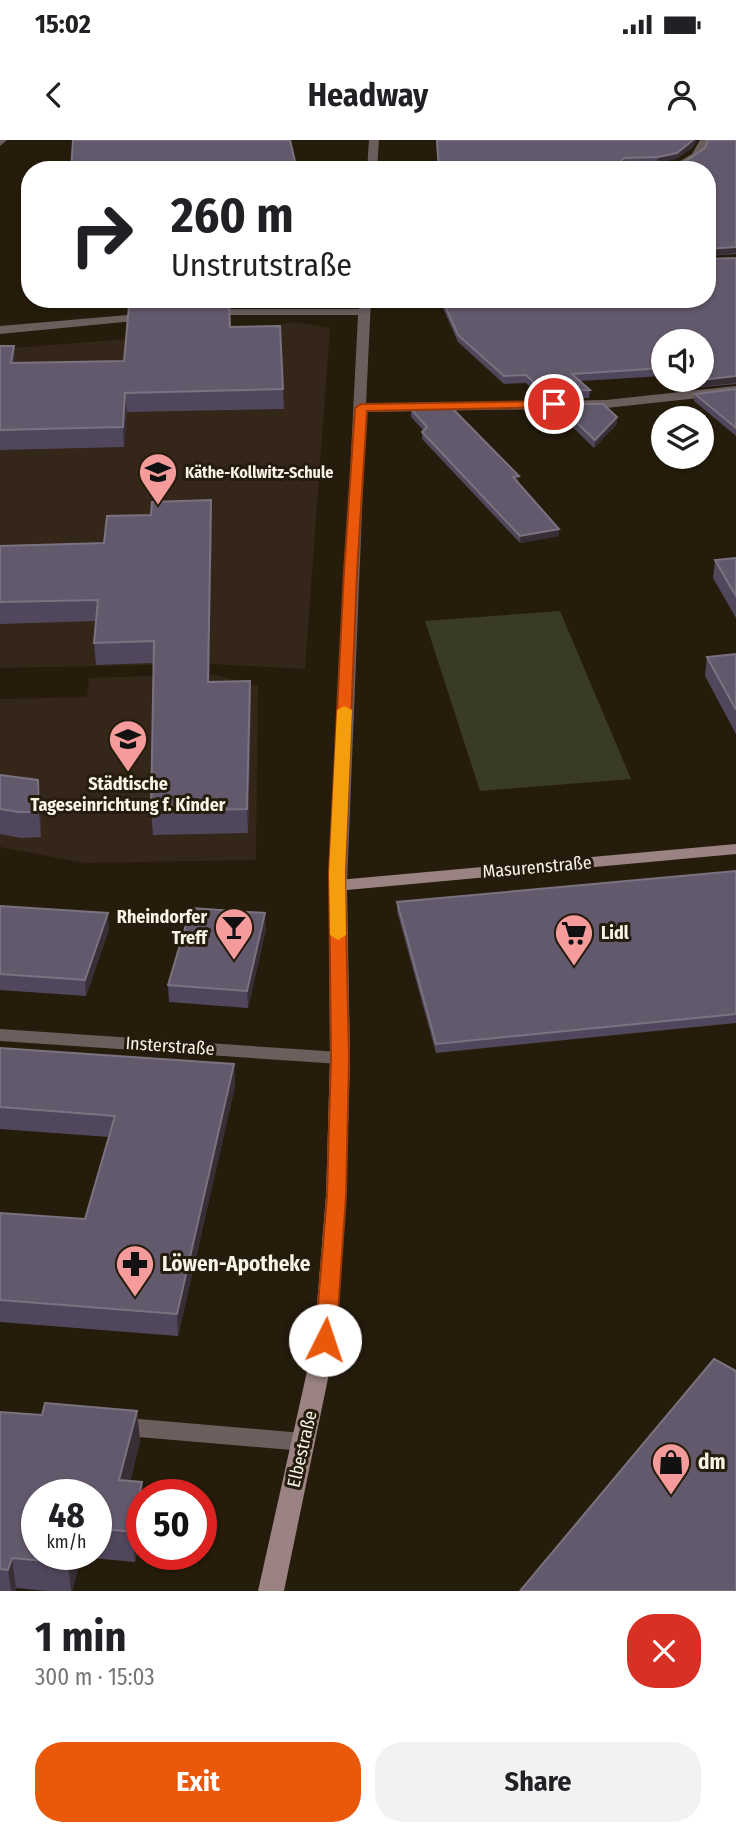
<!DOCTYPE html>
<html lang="en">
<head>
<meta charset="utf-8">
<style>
	body { margin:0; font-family:"Fira Sans Condensed",sans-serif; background:#f2f2f2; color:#202124; height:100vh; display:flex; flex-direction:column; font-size:26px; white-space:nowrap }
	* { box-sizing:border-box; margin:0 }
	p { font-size:23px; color:#757577 }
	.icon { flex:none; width:38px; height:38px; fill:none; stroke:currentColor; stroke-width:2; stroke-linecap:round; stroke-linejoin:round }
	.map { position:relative; height:1451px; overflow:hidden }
	.panel { display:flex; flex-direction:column; background:#fff; flex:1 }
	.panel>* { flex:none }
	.guide { position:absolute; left:21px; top:21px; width:695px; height:147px; border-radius:28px; box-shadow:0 2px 5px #0004; background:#fff; color:#202124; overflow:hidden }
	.tools { position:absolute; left:651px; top:189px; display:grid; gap:14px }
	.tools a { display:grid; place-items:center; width:63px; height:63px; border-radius:50%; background:#fff; box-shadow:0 2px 5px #0004; font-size:35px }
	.speed { position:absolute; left:21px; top:1339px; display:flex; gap:14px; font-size:35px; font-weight:700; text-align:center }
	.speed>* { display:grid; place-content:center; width:91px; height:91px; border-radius:50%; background:#fff; box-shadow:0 2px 5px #0004; line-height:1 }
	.speed small { font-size:18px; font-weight:400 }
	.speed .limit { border:10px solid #d22; background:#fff; color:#111 }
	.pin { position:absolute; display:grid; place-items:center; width:60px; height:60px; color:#fff; margin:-30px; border:4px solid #fff; border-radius:50%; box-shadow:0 2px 7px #0007 }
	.me { position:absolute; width:77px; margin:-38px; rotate:4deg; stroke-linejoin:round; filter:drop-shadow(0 0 5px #0008) }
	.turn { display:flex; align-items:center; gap:24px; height:147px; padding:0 35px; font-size:32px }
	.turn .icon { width:91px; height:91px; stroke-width:2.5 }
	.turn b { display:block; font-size:49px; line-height:60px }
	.round { display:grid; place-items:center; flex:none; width:74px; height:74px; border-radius:28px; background:#f2f2f2 }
	.summary { display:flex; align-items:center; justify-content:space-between; height:119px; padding:0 35px }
	h1 { font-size:42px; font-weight:700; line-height:52px }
	.cta { display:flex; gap:14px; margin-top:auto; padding:14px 35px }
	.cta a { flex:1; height:80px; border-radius:28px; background:#ea580c; color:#fff; font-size:28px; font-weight:700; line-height:80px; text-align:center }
	.cta a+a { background:#f2f2f2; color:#202124 }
	.status { display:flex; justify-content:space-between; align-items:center; height:49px; padding:0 35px; background:#fff; direction:ltr }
	.status svg { height:19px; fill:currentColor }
	header { display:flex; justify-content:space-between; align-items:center; height:91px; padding:0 35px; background:#fff; font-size:32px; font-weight:700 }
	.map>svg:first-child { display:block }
</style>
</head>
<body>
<div class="status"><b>15:02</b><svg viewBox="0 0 49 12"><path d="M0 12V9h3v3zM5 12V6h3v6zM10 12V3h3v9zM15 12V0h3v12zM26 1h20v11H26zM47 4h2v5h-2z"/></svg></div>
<header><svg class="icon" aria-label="back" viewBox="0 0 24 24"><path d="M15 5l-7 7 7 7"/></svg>Headway<svg class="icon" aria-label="person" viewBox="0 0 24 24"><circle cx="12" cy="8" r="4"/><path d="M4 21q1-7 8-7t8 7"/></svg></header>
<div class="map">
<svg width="736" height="1451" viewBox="0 0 736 1451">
	<rect width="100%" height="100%" fill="#251c0b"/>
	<g fill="#342619">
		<path d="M295,182L330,188L305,529L210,524L0,528V209L229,191Z"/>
		<path d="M211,534L258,546L256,720L84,723L0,707V559L87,557L89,538Z"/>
	</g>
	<path fill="#3a3b24" d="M560,471L631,639L480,651L425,481Z"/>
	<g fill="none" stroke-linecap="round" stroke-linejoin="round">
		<g fill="#6d5e5e" fill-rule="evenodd">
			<path d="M0,0H7L0,6Z"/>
			<path d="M369,0H379L377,30H367Z"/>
			<path d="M700,0H710C704,15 694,28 677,27V23L692,14Z"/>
			<path d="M359,159H371L366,264L606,260L736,246V254L606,268L366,272L347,745L338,750L329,745L358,175H206L200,172L206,169H359Z"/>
			<path d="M151,173L155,175V179L0,194V186Z"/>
			<path d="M0,889L340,912L347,913L350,918L347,923L340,924L0,901Z"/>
			<path d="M115,1277L303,1293L311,1295L315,1302L311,1309L303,1311L115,1295L107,1293L103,1286L107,1279Z"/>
		</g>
		<path fill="#9a8382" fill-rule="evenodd" d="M736,704V714L347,750L350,918L346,1056L336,1200L284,1451H258L314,1200L326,1056L330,918L329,745L338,740Z"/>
	</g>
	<g fill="#51475c" fill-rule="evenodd">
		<path d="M436,0H697L692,8L676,19L657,23L625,24L622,26L647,27L684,22L736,0V114L707,116V30H438Z"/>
		<path d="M736,118V244L680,249L668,240H702L663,201V236L580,241L590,250L589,258H543L526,243L504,244L458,202L439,159H707L708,120Z"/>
		<path d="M130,159H230V187L283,249L284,269L127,272L124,307L0,310V206L16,223L124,221L131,166Z"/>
		<path d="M736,249V296L694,261L695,254Z"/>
		<path d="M557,264L617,277V284L594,308L556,271Z"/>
		<path d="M411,269L519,344L559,389V396L520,403L422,299V292L423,290L411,277Z"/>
		<path d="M211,360L212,381L209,542L250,541L251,563L248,693L153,695L151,671L154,523L96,525L94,503L96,481L0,484V406L104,403L151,375Z"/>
		<path d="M736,418V478L713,438L715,420Z"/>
		<path d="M736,514V594L705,536L707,517Z"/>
		<path d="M0,635L38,640L40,665L41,697L21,698L0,694Z"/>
		<path d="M736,731V883L436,913L397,771V762Z"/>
		<path d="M0,766L109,789L86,856L0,850Z"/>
		<path d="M266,789L248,868L169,862L168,845Z"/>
		<path d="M0,908L234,924L235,946L178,1196L0,1182V1073L85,1079L109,997L0,989Z"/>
		<path d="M137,1271L140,1301L130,1341L142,1354V1388L135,1422L81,1417L72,1451H47L16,1448V1451H0V1272L42,1275ZM96,1354V1414H37Z"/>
	</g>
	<g fill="#382e36">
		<path d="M693,0H697L692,8L676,19L657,23L658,17Z"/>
		<path d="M625,18V24L617,30L618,23Z"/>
		<path d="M736,107V113L707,116V109Z"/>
		<path d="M14,206L16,225L11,223Z"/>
		<path d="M736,236V243L680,249V242Z"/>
		<path d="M125,253L127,272L124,307L123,287Z"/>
		<path d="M617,277V284L594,308L595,300Z"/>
		<path d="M519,336V344L513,337Z"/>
		<path d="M211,360L212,381L209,564L208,542Z"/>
		<path d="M559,389V396L520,403V396Z"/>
		<path d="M250,541L251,563L248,693L247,669Z"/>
		<path d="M38,640L40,665L41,697L39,672Z"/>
		<path d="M108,773L109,789L86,856L85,840Z"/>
		<path d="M265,773L266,789L248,868L247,851Z"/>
		<path d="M234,924L235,946L178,1196L177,1174Z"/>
		<path d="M137,1271L140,1301L122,1370L119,1340Z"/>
		<path d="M142,1342L143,1354H142V1388L135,1422L132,1392Z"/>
		<path d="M70,1414H81V1417L72,1451H71L68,1423Z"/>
		<path d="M12,1418L16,1448V1451H11L8,1430Z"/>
	</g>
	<g fill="#63596c" stroke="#7a727f" stroke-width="2">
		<path d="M73,0H290L297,30H71Z"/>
		<path d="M437,0H693L677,13L658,17L625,18L618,23L620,26L647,27L684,22L705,8L708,0H736V107L707,109V30H439Z"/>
		<path d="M736,118V236L702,240V201H663V228L572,234L590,250L543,251L526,235L504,236L458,195L442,159H707V119Z"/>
		<path d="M229,159L230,187L280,186L283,249L125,253L123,287L0,290V206H14L11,223L124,221L129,166Z"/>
		<path d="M678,240H701L680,242Z"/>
		<path d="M736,249V288L695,254Z"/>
		<path d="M557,264H603L617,277L595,300Z"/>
		<path d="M450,266L519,336L513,337L559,389L520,396L422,292L427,287L411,269L414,267Z"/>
		<path d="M211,360L208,542L250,541L247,669L151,671L154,501L94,503L98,460L0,462V406L104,403L107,376L151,375L152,362Z"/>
		<path d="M736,418V456L715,420Z"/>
		<path d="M736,514V570L707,517Z"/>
		<path d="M0,635L38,640L39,672H19L0,669Z"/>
		<path d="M736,731V874L436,904L397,762Z"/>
		<path d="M0,766L108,773L85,840L0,834Z"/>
		<path d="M191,768L265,773L247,851L168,845Z"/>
		<path d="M0,908L234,924L177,1174L0,1160V1073L85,1079L115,976L0,967Z"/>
		<path d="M714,1219L736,1231V1451H520Z"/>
		<path d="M45,1263L137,1271L119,1340L142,1342L132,1392L96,1388V1354H37V1414H70L68,1423L12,1418L8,1430L0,1429V1272L42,1275Z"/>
	</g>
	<path fill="#ea580c" stroke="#983908" stroke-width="2" d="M554,261L558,262V267L367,271L357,432L345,732L349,918L346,1056L336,1200L333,1206L325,1208L318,1206L315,1200L327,1056L331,918L329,732L344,432L355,268L361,264Z"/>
	<path fill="#f59e0b" d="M344,566L352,570L345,732L346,795L338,800L330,795L329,732L337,570Z"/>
	<defs>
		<g id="school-pin" transform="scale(2.0125)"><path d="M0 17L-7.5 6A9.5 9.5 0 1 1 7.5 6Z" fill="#f59b9c" stroke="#251c0b"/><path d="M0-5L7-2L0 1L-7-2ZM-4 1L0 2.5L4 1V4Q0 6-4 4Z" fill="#111"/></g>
		<g id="bar-pin" transform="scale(2.0125)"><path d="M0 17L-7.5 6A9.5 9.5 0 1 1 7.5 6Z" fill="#f59b9c" stroke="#251c0b"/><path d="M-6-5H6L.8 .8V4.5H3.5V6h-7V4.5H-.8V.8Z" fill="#111"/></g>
		<g id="supermarket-pin" transform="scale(2.0125)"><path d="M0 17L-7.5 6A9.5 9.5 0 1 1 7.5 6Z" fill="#f59b9c" stroke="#251c0b"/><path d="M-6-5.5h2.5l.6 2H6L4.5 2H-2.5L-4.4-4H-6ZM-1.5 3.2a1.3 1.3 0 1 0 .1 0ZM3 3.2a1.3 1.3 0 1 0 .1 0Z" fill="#111"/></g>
		<g id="pharmacy-pin" transform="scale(2.0125)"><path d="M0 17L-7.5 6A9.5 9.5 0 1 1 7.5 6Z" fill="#f59b9c" stroke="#251c0b"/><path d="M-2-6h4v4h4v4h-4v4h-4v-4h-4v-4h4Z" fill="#111"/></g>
		<g id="shop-pin" transform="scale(2.0125)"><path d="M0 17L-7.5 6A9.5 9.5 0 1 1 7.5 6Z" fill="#f59b9c" stroke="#251c0b"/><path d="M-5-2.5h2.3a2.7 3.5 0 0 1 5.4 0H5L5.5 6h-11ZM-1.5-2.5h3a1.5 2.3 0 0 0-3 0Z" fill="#111"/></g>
	</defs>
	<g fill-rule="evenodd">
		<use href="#school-pin" x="158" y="332"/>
		<use href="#school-pin" x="128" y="599"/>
		<use href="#bar-pin" x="234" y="787"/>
		<use href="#supermarket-pin" x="574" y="793"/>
		<use href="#pharmacy-pin" x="135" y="1124"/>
		<use href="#shop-pin" x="671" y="1322"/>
	</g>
	<g text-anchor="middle" stroke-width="6" stroke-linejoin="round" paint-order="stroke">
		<g font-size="16" font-weight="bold" fill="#f9f3e8" stroke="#251c0b" text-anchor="start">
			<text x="185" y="338">Käthe-Kollwitz-Schule</text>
		</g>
		<g font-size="18" font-weight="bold" fill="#f9f3e8" stroke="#251c0b">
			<text x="128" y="650">Städtische<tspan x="128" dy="21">Tageseinrichtung f. Kinder</tspan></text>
			<text x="207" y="783" text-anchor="end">Rheindorfer<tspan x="207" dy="21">Treff</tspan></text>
			<text x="601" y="799" text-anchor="start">Lidl</text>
		</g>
		<g font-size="18" fill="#f9f3e8" stroke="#251c0b">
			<text transform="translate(537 727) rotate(-5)" y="6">Masurenstraße</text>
			<text transform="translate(170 906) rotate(4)" y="6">Insterstraße</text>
			<text transform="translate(302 1309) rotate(-77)" y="6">Elbestraße</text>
		</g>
		<g font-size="21" font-weight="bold" fill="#f9f3e8" stroke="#251c0b" text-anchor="start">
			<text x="162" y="1131">Löwen-Apotheke</text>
			<text x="698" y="1329">dm</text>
		</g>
	</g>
</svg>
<div class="tools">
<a><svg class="icon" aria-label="sound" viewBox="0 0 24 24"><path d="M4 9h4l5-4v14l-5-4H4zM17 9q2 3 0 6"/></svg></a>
<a><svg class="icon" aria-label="layers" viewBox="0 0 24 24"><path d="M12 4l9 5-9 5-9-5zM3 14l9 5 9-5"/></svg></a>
</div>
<div class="speed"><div>48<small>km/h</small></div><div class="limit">50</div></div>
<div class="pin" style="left:554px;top:264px;background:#d93025"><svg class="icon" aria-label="arrive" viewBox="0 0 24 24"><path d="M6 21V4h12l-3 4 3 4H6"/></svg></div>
<svg class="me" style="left:325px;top:1200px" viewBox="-20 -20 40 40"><circle r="19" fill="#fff"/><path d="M0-13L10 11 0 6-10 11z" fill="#ea580c"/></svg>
<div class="guide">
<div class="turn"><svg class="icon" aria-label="right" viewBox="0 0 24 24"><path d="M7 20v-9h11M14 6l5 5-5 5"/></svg><div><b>260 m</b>Unstrutstraße</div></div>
</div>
</div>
<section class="panel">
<div class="summary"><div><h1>1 min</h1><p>300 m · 15:03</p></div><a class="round" style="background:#d93025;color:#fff"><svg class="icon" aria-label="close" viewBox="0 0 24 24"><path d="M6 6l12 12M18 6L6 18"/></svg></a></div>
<div class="cta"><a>Exit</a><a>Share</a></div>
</section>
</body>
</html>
